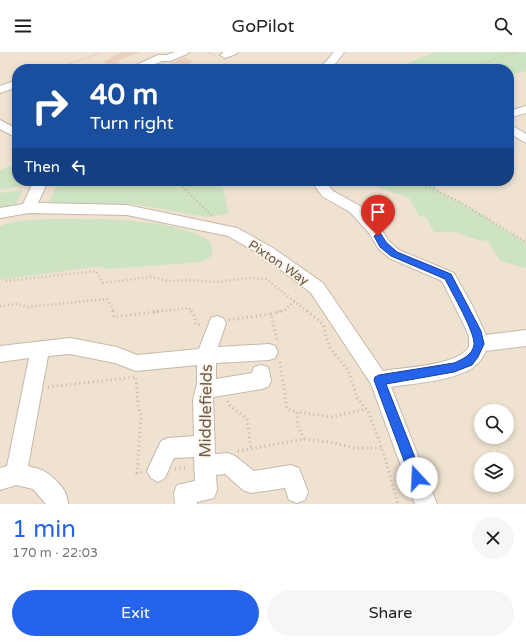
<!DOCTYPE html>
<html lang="en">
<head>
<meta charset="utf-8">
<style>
	body { margin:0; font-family:"Varela Round",sans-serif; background:#f6f6f6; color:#222; height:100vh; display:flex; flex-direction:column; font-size:15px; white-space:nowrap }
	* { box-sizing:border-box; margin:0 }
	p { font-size:13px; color:#767676 }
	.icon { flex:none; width:22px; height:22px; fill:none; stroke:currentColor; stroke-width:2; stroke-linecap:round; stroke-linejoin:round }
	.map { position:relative; height:452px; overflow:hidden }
	.details { display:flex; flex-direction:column; background:#fff; flex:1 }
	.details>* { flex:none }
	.hud { position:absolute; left:12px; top:12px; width:502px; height:122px; border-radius:16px; box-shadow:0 2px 6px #0003; background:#1a4fa0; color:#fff; overflow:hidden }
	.tools { position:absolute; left:474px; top:352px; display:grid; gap:8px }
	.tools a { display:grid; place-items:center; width:40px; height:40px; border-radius:50%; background:#fff; box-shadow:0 2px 6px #0003; font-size:20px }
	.pin { position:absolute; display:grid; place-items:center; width:34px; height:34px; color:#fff; margin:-41px -17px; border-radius:50% 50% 50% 0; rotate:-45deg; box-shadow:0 0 4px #0007 }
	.pin .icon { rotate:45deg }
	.me { position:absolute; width:44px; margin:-22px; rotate:340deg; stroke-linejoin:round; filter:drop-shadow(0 0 3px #0008) }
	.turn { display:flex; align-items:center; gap:14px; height:84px; padding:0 12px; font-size:18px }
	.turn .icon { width:52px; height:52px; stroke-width:2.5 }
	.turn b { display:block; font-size:28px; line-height:34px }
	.then { display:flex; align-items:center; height:38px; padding:0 12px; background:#0003; gap:8px; font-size:15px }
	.round { display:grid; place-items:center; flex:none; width:42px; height:42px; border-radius:21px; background:#f6f6f6 }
	.headline { display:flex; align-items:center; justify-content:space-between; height:68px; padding:0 12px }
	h1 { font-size:24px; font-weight:600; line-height:30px; color:#2563eb }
	.cta { display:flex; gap:8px; margin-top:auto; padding:8px 12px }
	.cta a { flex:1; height:46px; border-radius:24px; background:#2563eb; color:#fff; font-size:16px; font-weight:600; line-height:46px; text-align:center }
	.cta a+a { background:#f6f6f6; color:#222 }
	header { display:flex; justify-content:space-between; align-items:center; height:52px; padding:0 12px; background:#fff; font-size:18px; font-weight:600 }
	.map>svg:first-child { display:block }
</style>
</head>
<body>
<header><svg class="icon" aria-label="menu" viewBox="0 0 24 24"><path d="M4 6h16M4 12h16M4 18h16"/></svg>GoPilot<svg class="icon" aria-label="search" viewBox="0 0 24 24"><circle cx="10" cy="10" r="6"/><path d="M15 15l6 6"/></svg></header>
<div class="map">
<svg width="526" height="452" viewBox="0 0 526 452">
	<rect width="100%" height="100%" fill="#f8f0e1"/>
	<path fill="#efe2d1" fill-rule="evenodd" d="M0,0H526V452H0ZM17,17H509V129H17ZM481,359H507V385H481ZM481,407H507V433H481Z"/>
	<g fill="#cee3c2">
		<path d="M436,0H526V19L509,24V17H392Z"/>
		<path d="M17,112V129H27L26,134L0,138V118Z"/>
		<path d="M83,129H221L229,162L207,165L132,152L48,151L56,135Z"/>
		<path d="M371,129C390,129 429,123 441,140L481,162L526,191V216L500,209L488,188L482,189L453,180H434L426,165L419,164L409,146L373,134Z"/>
		<path d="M23,138L16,152L0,157V141Z"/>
		<path d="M100,167C137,169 179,170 211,190L213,201L210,205L202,210L107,217L101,214L0,228V174C25,164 72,168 100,167Z"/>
	</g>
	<g fill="#ead1bd">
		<path d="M123,0H140L117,9L120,11L111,15L103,10L112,6L110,5Z"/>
		<path d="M185,5L193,10L176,17H158L155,15L165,11L167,13Z"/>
	</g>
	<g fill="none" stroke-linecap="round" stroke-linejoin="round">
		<g stroke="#c7b8ab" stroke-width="2">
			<g id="minor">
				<path d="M175,0H189L187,2L170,9H162L144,17H131L132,15L158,3H166Z"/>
				<path d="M224,0H238L236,2L225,6L220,3Z"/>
				<path d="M334,0H344C333,15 334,17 315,17L325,11Z"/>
				<path d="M17,28V35L0,41V34Z"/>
				<path d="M526,54V61L509,66V59Z"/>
				<path d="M0,68L17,77V86L0,77Z"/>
				<path d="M509,72L526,82V91L509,81Z"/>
				<path d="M34,129H48L38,151L127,153L237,176L273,196L323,231L383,319C406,315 456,314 469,295V285L466,277L442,229L389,206L378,196L369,181L350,160L323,145L311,129H325L333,139L360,154L379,173L388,188L399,198L454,221L472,253L486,283L526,278V294L486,299C483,304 480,310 475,314C456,329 415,331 391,335L437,452H415L371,332L311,241L263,204L228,184L127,163L29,161L0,166V156L23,152Z"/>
				<path d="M217,264L223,266L226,271L218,295L269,292L275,294L278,300L275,306L269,308L216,311V327L252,321L254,315L261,313L268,315L271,328L269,334L262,337L213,345L215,402L228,401L235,404L254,419L291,413L299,416L308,440L305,448L297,451L289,448L285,436L251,441L243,438L225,422L216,423L217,438L214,446L197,450V452H175L174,441L177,433L195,429L194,405L174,406L165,426L158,430L151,426L147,419L161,389L168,386L194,384L193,348L197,332V313L136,319L115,311L70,302L48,304L28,414C34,416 42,417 47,421C57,428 68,439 68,452H46L33,437L16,433L0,438V416L7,414L29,306L0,310V294L70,286L117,295L137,303L199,297L211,266Z"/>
			</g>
		</g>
		<g stroke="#ceb4a1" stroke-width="2" stroke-dasharray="0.5 2" stroke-linecap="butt">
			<path d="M208,0L215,4"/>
			<path d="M225,12L231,17"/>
			<path d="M55,17L102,0"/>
			<path d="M467,17L517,0"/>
		</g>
		<g stroke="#ceb4a1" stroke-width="2.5" stroke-dasharray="1 3" stroke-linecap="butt">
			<path d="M177,129L212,164"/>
			<path d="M415,129L458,149L526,190"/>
			<path d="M6,229L96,219L103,231L151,225L168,229L190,228L217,230L247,226L266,227L308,260"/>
			<path d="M0,254L17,252L28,255L107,247L113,256V260"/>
			<path d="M154,260L189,256L192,260"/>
			<path d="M277,260L285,258L294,249"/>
		</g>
		<g stroke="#ceb4a1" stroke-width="3" stroke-dasharray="1 3.5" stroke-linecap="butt">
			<path d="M113,259L114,265L162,259"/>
			<path d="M191,259L195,265L196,273L203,272"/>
			<path d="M307,259L323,272L329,295L348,318L357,346L368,359L382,396L398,452"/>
			<path d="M271,262L281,259"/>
			<path d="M229,268L271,262L277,288"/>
			<path d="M280,310L287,357L297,360"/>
			<path d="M48,335L136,325L138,353L141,363L137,421L143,420"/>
			<path d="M228,349L229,353L247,367L251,397"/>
			<path d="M304,387L298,374L297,360L331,365L366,357"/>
			<path d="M238,399L304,387L335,391L353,396H382"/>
			<path d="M175,417L188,415"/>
		</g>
		<use href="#minor" fill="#fff" fill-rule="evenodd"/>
	</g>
	<path fill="#2563eb" stroke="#184099" d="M378,181L381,182L386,190L397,200L451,222L481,279L484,292L478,305L472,313L454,320L386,332L423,426L421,430L417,432L412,430L374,328L375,325L379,323L454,311C463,307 472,303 474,293C476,282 451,239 445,227L391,204L380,195L374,184Z"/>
	<g text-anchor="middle" stroke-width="3" stroke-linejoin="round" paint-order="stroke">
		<g font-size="13" fill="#6c584c" stroke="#fcf4e7">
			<text transform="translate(279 210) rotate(34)" y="5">Pixton Way</text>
		</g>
		<g font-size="16" fill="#6c584c" stroke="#fcf4e7">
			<text transform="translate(205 359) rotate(-89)" y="6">Middlefields</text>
		</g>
	</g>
</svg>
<div class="tools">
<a><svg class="icon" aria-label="search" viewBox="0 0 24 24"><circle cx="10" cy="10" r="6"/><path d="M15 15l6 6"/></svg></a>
<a><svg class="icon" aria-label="layers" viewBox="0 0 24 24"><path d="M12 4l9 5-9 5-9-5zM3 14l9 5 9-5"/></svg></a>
</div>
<div class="pin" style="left:378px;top:184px;background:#d93025"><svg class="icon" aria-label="arrive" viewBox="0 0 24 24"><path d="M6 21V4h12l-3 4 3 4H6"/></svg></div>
<svg class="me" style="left:417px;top:426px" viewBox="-20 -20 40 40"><circle r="19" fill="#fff"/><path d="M0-13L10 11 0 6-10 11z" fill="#2563eb"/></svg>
<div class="hud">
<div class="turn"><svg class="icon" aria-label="right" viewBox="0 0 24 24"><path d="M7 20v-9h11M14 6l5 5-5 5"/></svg><div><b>40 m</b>Turn right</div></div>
<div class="then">Then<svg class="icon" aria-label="left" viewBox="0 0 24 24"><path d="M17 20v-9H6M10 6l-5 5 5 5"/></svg></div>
</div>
</div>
<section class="details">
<div class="headline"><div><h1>1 min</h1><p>170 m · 22:03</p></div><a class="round"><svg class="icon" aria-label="close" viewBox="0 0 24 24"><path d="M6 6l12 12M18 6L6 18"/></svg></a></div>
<div class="cta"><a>Exit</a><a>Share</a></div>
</section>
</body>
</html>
